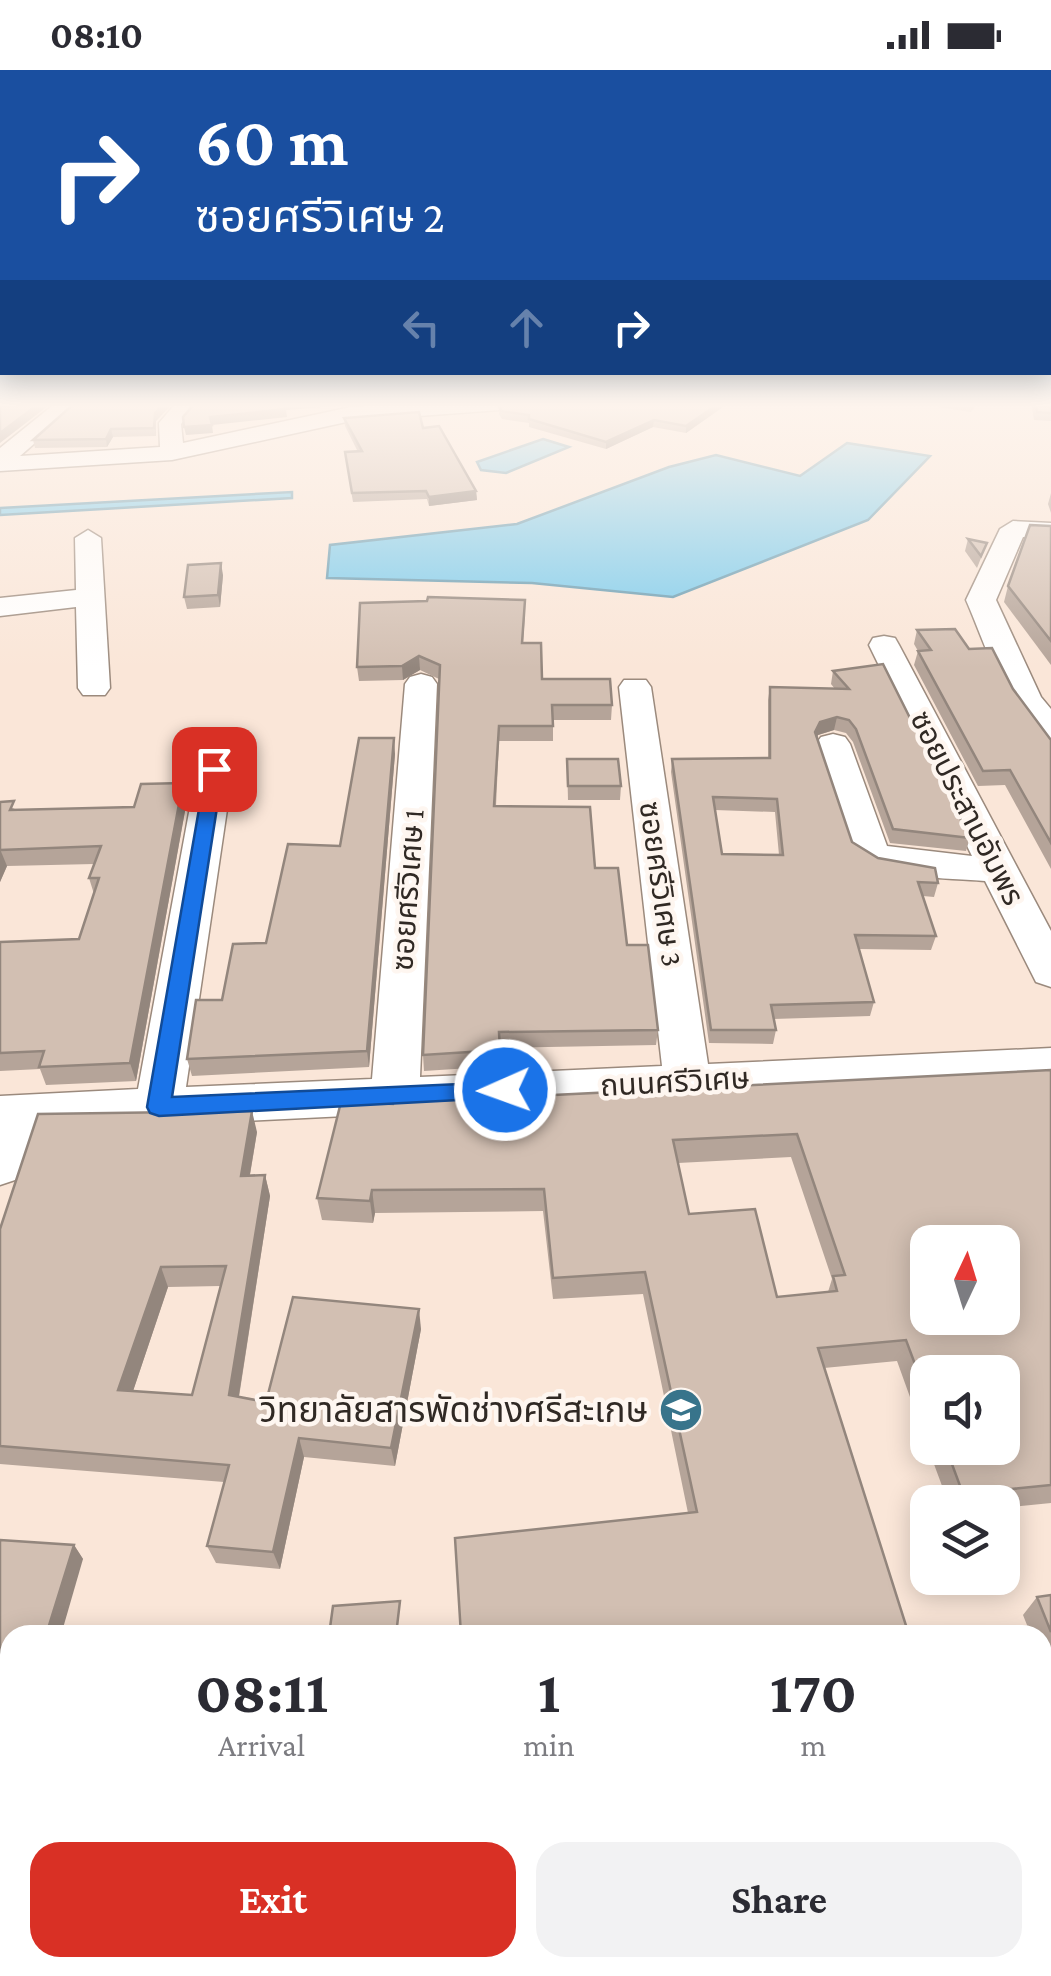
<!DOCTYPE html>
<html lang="en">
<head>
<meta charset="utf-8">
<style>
	body { margin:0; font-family:"Crimson Pro","Noto Sans Thai",serif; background:#f2f2f3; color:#2b2b33; height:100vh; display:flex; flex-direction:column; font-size:38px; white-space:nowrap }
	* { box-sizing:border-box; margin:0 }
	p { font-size:32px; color:#7c7c81 }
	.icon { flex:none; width:55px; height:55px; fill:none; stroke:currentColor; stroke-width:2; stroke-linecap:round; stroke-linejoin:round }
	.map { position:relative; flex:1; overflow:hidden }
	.drawer { position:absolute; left:0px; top:1555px; width:1052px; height:352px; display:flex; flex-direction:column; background:#fff; border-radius:30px 30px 0 0; box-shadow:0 5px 25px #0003 }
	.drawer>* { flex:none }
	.guide { position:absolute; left:0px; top:0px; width:1052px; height:305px; box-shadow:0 5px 25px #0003; background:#1a4fa0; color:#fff; overflow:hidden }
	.needle { width:65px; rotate:4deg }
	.tools { position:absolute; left:910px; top:1155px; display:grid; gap:20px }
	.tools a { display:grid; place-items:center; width:110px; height:110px; border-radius:20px; background:#fff; box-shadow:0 5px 25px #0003; font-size:50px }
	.pin { position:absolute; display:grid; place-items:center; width:85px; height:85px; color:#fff; margin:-42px; border-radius:20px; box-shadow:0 5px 15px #0006 }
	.me { position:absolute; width:110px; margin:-55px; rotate:268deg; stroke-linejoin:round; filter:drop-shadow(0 0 8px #0008) }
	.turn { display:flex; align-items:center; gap:35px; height:210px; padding:0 30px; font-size:45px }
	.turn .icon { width:130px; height:130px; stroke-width:2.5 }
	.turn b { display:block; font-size:70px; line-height:85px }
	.lanes { display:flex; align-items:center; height:95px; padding:0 30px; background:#0003; justify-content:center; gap:50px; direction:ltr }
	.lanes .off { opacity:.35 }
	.eta { display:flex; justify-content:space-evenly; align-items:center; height:170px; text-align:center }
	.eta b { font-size:60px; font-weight:700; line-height:70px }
	.button { display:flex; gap:20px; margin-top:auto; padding:20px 30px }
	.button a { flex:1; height:115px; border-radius:30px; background:#d93025; color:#fff; font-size:40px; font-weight:700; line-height:115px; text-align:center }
	.button a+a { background:#f2f2f3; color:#2b2b33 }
	.status { display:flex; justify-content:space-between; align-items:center; height:70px; padding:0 50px; background:#fff; direction:ltr }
	.status svg { height:28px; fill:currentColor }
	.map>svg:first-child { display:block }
</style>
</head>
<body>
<div class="status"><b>08:10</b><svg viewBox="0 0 49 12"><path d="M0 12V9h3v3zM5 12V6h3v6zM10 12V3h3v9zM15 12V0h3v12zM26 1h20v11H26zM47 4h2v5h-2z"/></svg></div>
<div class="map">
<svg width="1051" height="1906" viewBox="0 0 1051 1906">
	<rect width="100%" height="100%" fill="#fae6d8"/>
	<g fill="#79cbed" stroke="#639ab1" stroke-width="2.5">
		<path d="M543,369L569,377L506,403L481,400L477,392Z"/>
		<path d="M847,373L930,386L868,450L673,527L532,513L327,508L330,475L517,454L669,397L716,385L800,406Z"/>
		<path d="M292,422V428L0,445V438Z"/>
	</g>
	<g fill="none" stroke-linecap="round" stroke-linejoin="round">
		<g stroke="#9b8a7d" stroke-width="3">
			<g id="minor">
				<path d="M57,332H82L20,386L160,377L159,353L177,332H199L181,354L183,373L351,337L428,332H524L513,339L351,351L172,390L0,401V378Z"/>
				<path d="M1013,451L1051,453V469L1023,467L996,530L1041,627L1051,639V671C1012,662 982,565 966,530L1000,459Z"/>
				<path d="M88,460L101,468L110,618L105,625H83L78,618L76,537L0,546V528L76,520L75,468Z"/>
				<path d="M884,566L895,568L899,575L1051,861V917L1036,912L985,811C953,808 869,809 851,783L816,674L821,667L833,664L845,667L850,674L887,776L972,786L869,575L873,568Z"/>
				<path d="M421,604L432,607L437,614L420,1007L662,996L619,617L624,610H646L651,617L708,994L1051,978V1012L36,1061L18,1109L0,1115V1026L138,1019L197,699L202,691L215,688L228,691L233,699L186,1017L372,1009L405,614L410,607Z"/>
			</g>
		</g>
		<g stroke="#a2642d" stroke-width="3">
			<g id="major">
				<path d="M1051,1780V1874L1042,1875V1781Z"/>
				<path d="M493,1898H642L639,1906H490Z"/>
			</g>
		</g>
		<use href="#minor" fill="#fff" fill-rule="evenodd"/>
		<use href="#major" fill="#ecb584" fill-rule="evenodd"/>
	</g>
	<g fill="#b5a499" fill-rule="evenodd">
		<path d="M76,332H174L156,351V366L113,367L107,377L35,378L33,370Z"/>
		<path d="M520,332H730L686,363L653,357L606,379L529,357V353L502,349L499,344V336L515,335Z"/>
		<path d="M939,332H979L971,342L938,337Z"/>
		<path d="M1031,332H1051V351L1034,350Z"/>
		<path d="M344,348L423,358L476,421L477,430L429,436L427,429L353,432L346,391L358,382L345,356Z"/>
		<path d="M1051,423V443L1048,434Z"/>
		<path d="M1051,456V595L1004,532L1008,516Z"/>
		<path d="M968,469L987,473L977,498L965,481Z"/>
		<path d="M223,505L220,537L187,539L184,527Z"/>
		<path d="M525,544L523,573L542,609L612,635L611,650H553V671H499L496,736L595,798L627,875L658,960L656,975L500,978L501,996L424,1001L423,985L439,609L420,600L403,610L359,611L357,597Z"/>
		<path d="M917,560L969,579L1013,619L1051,670V799L1005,715L978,716L914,595L918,581L914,574Z"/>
		<path d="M883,594L970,768L966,781L890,773L853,672L846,663L834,660L818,665L817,667L852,772L878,788L938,813L934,827L923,826L936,866L931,880L859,879L874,932L870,946L773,949L776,960L773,974L709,973L671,702L672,689L768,688V630L770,617L835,619L831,614L833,601ZM715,740L775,742L779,785L722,784Z"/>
		<path d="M395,684L369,997L192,1006L187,989L266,873L340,776Z"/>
		<path d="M567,689L621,716L620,730H568Z"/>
		<path d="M183,713L187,730L136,1011L46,1015L40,999L0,1001V872L79,869L94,824L89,808L94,794L7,796L0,812V732L17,740L134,737Z"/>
		<path d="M1051,1000V1433L1002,1438V1432H948L928,1378H1002L928,1302V1377L897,1291L824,1298L909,1565L688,1443L643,1224L553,1229L543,1141L375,1143L373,1153L322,1150L317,1128L393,1034L534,1029ZM791,1087L832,1209L828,1222L777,1227L689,1144L678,1093Z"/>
		<path d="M257,1062L250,1105H265L270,1126L239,1327L266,1332L421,1259L395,1396L304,1387L280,1499L216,1493L207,1476L224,1412L0,1394V1159ZM220,1216L192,1325L133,1321L168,1217Z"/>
		<path d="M0,1470L74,1475L83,1489L10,1565V1835L0,1836Z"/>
		<path d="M1051,1525V1616L1042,1595V1565H1031L1023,1545L1037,1527Z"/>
	</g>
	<g fill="#93867d">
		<path d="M41,332H53L0,373V363Z"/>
		<path d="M165,332H174L156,351V366L155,343Z"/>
		<path d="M298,332H386L286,340L287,347L212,355L210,347Z"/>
		<path d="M721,332H730L686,363V356Z"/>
		<path d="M654,350L653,357L606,379V372Z"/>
		<path d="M212,355L213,363L186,365L184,357Z"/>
		<path d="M111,359L113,367L107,377L106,369Z"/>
		<path d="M476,421L477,430L429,436V427Z"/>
		<path d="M221,493L223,505L220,537L218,525Z"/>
		<path d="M419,586L420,600L403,610L402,596Z"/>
		<path d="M837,647L834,660L818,665L812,675L815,662L820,652Z"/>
		<path d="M394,668L395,684L369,997L367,981Z"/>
		<path d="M183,713L187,730L136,1011L130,993Z"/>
		<path d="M0,779L7,796L0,812Z"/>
		<path d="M252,1041L257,1062L246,1127L241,1106Z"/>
		<path d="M265,1105L270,1126L236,1344L229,1325Z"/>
		<path d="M372,1120L375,1143L373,1153L370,1131Z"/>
		<path d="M161,1197L168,1217L127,1339L118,1320Z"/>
		<path d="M419,1239L421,1259L395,1396L391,1378Z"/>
		<path d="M299,1368L304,1387L280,1499L273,1482Z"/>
		<path d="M74,1475L83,1489L61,1565H46Z"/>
	</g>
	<g fill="#d2bfb2" stroke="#93867d" stroke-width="2.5" fill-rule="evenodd">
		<path d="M0,332H41L0,363Z"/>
		<path d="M76,332H165L155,343L154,358L111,359L106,369L33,370Z"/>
		<path d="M196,332H298L285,333L286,339L210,347L212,355L184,357L183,347Z"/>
		<path d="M520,332H721L686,356L654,350L606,372L529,349V345L501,341L499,336L515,335Z"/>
		<path d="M939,332H976L972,337Z"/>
		<path d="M1035,332H1051V343L1037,342Z"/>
		<path d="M419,342L423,358L439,356L476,421L429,427L426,421L352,423L345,382L362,381L344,348Z"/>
		<path d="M1030,455L1051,456V571L1008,516Z"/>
		<path d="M968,469L987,473L981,486Z"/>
		<path d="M221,493L218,525L184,527L188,495Z"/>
		<path d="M428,527L525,530L522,573H541L542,609H610L612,635H552L553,656H499L494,736L590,737L595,798H618L627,875H648L658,960L499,962L500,980L423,985L440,595L419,586L402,596L357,597L360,533L427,531Z"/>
		<path d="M955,559L969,579L992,578L1013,619L1051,670V773L1010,700L983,701L918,581L931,580L917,560Z"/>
		<path d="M883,594L970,768L893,759L856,659L849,650L837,647L820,652L815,662L852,772L878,788L935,798L938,813L918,812L936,866L855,865L874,932L771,935L776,960H711L672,689L770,688V617L849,619L833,601ZM713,727L777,729L783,785L722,784Z"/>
		<path d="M359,668H394L367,981L187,989L196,930H222L233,874L266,873L288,774L340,776Z"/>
		<path d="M567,689H618L621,716H568Z"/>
		<path d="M183,713L130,993L39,997L44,981L0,983V872L79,869L99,808H89L101,776L0,780V732L14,731L10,740L134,737L141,714Z"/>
		<path d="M1051,1000V1415L963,1424L946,1378H1002V1302H928V1329L906,1270L818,1278L909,1565H461L455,1468L697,1442L645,1202L553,1208L544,1119L372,1120L370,1131L317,1128L341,1032L393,1034L394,1030L534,1029V1026ZM797,1064L845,1205L833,1206L837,1221L777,1227L755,1139L689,1144L673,1070ZM928,1172H1002V1248H928Z"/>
		<path d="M252,1041L241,1106L265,1105L229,1325L266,1332L293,1227L419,1239L391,1378L299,1368L273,1482L207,1476L229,1395L0,1376V1159L38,1044ZM226,1196L192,1325L118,1320L161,1197Z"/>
		<path d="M0,1470L74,1475L46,1565H10V1827H0Z"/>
		<path d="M1051,1525V1562L1037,1527Z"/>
		<path d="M400,1531L396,1565H329L333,1536Z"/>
	</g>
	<linearGradient id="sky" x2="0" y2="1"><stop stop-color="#7bbdea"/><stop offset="0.56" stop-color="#fdf4ed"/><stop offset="1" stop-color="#fdf4ed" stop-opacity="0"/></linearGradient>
	<rect width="1051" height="598" fill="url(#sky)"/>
	<path fill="#1a73e8" stroke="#114b97" stroke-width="2.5" d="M214,693L223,699L172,1027L505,1012L517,1020L513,1027L159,1046L150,1043L147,1037L206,699Z"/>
	<defs>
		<g id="university-disc" transform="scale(2.25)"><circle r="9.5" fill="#38748b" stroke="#fef6f0"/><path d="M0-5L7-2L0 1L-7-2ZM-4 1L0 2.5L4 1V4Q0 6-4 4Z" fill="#fff"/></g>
	</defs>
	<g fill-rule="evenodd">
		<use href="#university-disc" x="681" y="1340"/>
	</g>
	<g text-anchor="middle" stroke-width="9" stroke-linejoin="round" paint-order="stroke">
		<g font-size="30" fill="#302924" stroke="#fef6f0">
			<text transform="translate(967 738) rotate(63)" y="10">ซอยประสานอัมพร</text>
			<text transform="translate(661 814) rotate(82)" y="10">ซอยศรีวิเศษ 3</text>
			<text transform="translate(408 820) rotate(-86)" y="10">ซอยศรีวิเศษ 1</text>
			<text transform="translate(675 1012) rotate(-3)" y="10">ถนนศรีวิเศษ</text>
		</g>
		<g font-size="35" fill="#302924" stroke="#fef6f0" text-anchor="end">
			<text x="648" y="1352">วิทยาลัยสารพัดช่างศรีสะเกษ</text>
		</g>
	</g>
</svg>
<div class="tools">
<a><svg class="needle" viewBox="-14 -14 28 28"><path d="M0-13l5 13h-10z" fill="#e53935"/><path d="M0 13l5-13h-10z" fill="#7c7c81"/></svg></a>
<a><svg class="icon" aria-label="sound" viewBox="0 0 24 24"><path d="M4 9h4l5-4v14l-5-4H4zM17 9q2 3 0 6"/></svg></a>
<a><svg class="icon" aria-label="layers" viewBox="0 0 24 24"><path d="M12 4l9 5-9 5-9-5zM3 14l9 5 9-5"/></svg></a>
</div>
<div class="pin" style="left:214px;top:699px;background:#d93025"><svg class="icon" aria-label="arrive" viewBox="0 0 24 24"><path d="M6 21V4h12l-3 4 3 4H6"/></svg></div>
<svg class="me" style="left:505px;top:1020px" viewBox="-20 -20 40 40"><circle r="17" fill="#1a73e8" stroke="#fff" stroke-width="3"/><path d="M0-11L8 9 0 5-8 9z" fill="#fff"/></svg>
<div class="guide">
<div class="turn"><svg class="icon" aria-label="right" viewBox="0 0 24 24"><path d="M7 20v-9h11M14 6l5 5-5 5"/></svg><div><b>60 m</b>ซอยศรีวิเศษ 2</div></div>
<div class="lanes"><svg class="icon off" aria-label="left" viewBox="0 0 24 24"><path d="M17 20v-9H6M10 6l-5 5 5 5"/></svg><svg class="icon off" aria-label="ahead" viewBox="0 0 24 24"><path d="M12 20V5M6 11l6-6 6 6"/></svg><svg class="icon" aria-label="right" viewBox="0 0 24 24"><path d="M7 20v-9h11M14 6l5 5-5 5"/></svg></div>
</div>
<section class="drawer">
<div class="eta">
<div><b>08:11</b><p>Arrival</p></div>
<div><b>1</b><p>min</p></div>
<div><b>170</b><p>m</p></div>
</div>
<div class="button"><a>Exit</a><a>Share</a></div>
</section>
</div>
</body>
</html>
